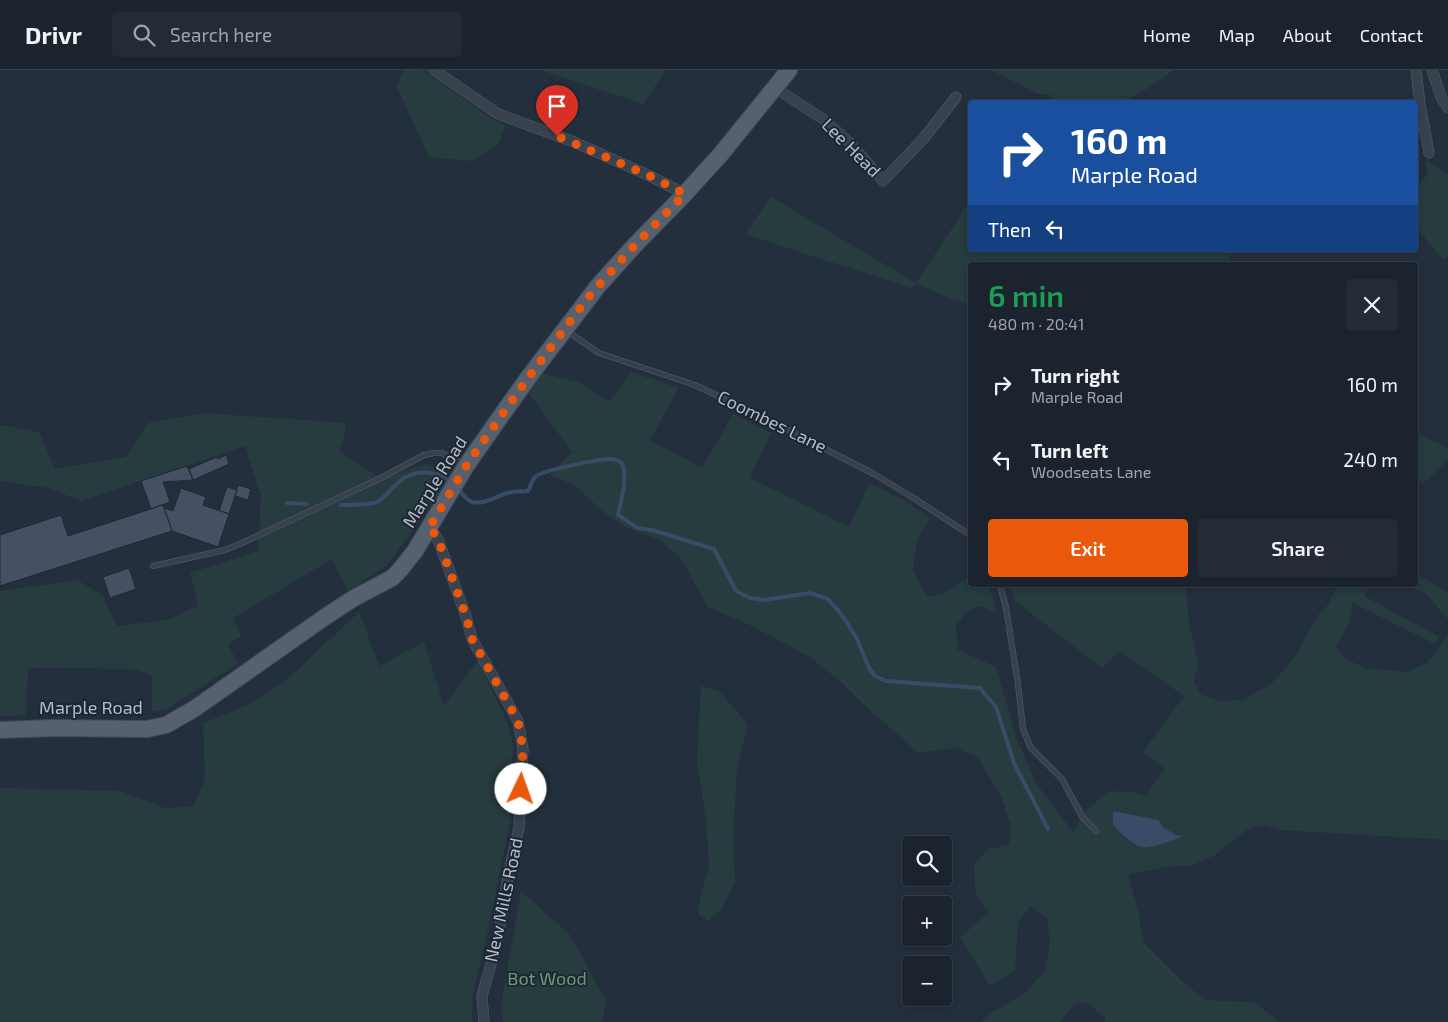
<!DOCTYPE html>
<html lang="en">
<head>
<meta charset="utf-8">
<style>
	body { margin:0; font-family:"Exo 2",sans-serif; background:#242b36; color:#f1f3f6; height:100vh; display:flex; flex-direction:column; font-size:19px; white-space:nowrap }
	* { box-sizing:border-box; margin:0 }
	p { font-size:16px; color:#a0a4aa }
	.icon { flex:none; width:28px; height:28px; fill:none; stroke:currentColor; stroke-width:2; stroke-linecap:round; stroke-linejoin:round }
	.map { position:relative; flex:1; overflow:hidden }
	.sheet { position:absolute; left:968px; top:192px; width:450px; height:325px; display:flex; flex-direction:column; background:#1b232e; border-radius:5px; box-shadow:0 2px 8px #0003,0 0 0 1px #39404a }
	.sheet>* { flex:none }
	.hud { position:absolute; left:968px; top:30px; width:450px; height:152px; border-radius:5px; box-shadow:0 2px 8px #0003,0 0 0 1px #39404a; background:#1a4fa0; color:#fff; overflow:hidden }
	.tools { position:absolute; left:902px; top:766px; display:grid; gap:10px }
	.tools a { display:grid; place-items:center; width:50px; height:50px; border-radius:5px; background:#1b232e; box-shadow:0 2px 8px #0003,0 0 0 1px #39404a; font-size:25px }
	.pin { position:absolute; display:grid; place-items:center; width:42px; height:42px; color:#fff; margin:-51px -21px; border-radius:50% 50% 50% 0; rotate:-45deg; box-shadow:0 0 5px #0007 }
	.pin .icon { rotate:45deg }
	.me { position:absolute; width:55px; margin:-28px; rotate:3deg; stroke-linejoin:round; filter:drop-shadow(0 0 4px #0008) }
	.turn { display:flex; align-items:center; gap:18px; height:105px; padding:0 20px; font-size:22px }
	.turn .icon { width:65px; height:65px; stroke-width:2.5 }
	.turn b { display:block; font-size:35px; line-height:42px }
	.then { display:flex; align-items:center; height:48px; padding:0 20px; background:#0003; gap:10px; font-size:19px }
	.round { display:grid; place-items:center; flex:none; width:52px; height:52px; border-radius:5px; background:#242b36 }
	.summary { display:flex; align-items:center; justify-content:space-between; height:85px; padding:0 20px }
	h1 { font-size:30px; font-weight:600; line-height:38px; color:#1e9e55 }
	.cta { display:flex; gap:10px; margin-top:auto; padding:10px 20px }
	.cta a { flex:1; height:58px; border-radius:5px; background:#ea580c; color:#fff; font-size:20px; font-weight:600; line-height:58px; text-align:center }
	.cta a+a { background:#242b36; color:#f1f3f6 }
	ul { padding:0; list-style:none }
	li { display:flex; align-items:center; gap:15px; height:75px; padding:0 20px }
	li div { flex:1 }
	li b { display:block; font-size:19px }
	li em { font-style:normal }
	header { display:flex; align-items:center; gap:30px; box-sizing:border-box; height:70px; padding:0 25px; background:#1b232e; border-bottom:1px solid #39404a }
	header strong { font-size:24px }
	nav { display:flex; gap:28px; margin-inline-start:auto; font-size:18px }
	.search { width:350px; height:45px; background:#242b36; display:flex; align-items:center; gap:12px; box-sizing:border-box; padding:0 18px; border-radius:5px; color:#a0a4aa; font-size:19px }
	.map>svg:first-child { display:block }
</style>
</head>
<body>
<header>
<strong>Drivr</strong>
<div class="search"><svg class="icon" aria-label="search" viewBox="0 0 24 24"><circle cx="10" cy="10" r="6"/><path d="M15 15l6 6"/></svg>Search here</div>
<nav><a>Home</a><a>Map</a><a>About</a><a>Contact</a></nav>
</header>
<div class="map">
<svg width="1448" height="952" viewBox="0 0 1448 952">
	<rect width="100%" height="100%" fill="#242f3e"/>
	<g fill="#263c3f">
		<path d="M403,0H422L494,50L505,55L498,75L472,91L429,87L397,17Z"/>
		<path d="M540,0H666L643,34Z"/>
		<path d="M991,0H1174C1162,9 1136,27 1123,30C1100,35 1075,32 1051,32L1050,25L1036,23Z"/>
		<path d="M1425,89L1448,104V186L1444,190L1422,165L1415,153V117L1428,104Z"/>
		<path d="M771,127L916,213L970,131V180H1232L1228,195H970V234L953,230L917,214L911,218L745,164Z"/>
		<path d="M631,302L679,318L650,370L702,398L733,344L771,363L750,408L849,457L869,413L902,429L930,448L917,470L913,500L927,526L942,525L964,510L970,508V515H989L996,542L979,536L969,540L956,555L958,580L996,597L1016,667L1036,713L1073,762L1085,741L1109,721L1132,722L1145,726L1165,699L1143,682L1184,626L1119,581L1102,598L1015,531L1009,515H1188L1186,516L1189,552L1198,593L1194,612L1200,624L1218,631L1244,630L1272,613L1295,587L1318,545L1329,534L1337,515H1370L1364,526L1439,567L1435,574L1353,533L1348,554L1336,577L1346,589L1365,598L1407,602L1428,592L1448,564V770L1280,760L1263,755L1247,760L1215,785L1191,796H1171L1130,804L1129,810L1139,843L1143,872L1182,911L1205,930L1253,932L1280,952H1105V948L1088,933L1075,934L1060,952H981L991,943L1025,923L1045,901L1050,873L1047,848L1030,836L1018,853L1015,901L990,916L960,867L990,842C973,830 975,814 974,795L988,779L1009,775L1011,756L1002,729L978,687L955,678L917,683L902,668L868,639L840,611L810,587L752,556L707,536L682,490L660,470L627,458L601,440L575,415L550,405L572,382L528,322L542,303L580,313L609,332Z"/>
		<path d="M205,343L345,353L346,361L339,381L380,408L427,394L454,405L386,496L348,521L332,489L233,548L241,566L228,575L238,592L233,597L168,638L152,642V606L134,599L28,598L26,645L0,646V521L77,510L102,525L117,556L167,550L198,536L190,503L258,481L261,426L245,376L81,431L48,418L0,411V355L39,362L55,399L126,387L148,353Z"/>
		<path d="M1415,358L1426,368L1448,378V389L1428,410L1415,415Z"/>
		<path d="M1415,503L1448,523V549L1426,524L1408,515H1415Z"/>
		<path d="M359,542L379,596L424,572L444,636L478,590L509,656L513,677L510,752L488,860L472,927V952H0V718L120,721L165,738L194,736L205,709L203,653L246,636L284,612Z"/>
		<path d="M701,616L719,621L748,654L737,700L733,768L735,812L721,840L708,851L698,844L701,823L709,797L706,750L697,692Z"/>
		<path d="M521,821L570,865L606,931L602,952H503L501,935Z"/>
	</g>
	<path fill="#394c67" d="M1113,741L1158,750L1164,758L1174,764L1183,766C1175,770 1150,779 1141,777C1133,775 1118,760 1113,755Z"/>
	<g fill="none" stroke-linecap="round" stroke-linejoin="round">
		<g stroke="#394c67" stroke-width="4">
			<path d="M458,418C462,423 466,430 472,432C484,435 497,426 507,423C514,421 521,421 528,421C530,417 532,410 535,407C542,400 600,389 611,389C616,389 619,391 622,393C628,409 621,430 618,445L638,458L652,460L714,479L736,521L750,528L765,530L810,523L828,529L842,545L857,569L869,598L875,606L886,611L980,618L996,637L1014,693L1048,759"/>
			<path d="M287,433L306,434"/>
			<path d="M341,435C350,435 368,435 377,432C385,428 392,417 400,411C415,399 437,400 451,412"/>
		</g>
	</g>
	<g fill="#455162" stroke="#1f2835">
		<path d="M226,385L229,394L193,410L189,399L217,387L218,389Z"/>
		<path d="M187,396L193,410L163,412L170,432L151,439L141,411Z"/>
		<path d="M238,415L251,419L248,430L235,426Z"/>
		<path d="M227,417L237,420L229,444L219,441Z"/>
		<path d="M181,418L206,427L203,435L229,444L218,477L172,461L164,438L173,441Z"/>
		<path d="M163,435L172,461L0,516V465L61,445L68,466Z"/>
		<path d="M129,498L136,519L110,528L103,507Z"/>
	</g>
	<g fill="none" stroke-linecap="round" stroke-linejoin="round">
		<g stroke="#565f6c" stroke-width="6">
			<g id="service">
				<path d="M567,261L599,283L695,315L755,343L874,404L912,427L970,465"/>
				<path d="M153,496L225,480L242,473L381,408L424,385L434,383H442L464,395"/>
				<path d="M1000,515L1006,538L1018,614L1023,659L1031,678L1062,709L1083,748L1096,761"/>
			</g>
		</g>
		<g stroke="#565f6c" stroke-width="11">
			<g id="minor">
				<path d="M434,0L498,44L574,72L650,106L685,124"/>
				<path d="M1416,0L1420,34L1429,83"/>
				<path d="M1432,0L1441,27L1448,38"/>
				<path d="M775,18L823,49L851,74L883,111L924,68L956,27"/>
				<path d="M428,459L434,463L439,472L466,546L472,569L518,651L523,679L519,758L508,806L498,869L482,926L484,952"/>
			</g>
		</g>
		<g stroke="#414a57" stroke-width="18">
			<path id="primary" d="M0,660L54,658L147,659L166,655L194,639L325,547L354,528L392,508L400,500L415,481L466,396L496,353L528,308L598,216L634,176L681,128L721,84L789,0"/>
		</g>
		<use href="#service" stroke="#38414e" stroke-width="5"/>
		<use href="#minor" stroke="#38414e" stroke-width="10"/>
		<use href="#primary" stroke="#56606e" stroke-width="16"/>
	</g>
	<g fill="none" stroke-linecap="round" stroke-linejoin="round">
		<path stroke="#ea580c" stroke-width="9" stroke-dasharray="0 16.2" d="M521,719L523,679L518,651L472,569L466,546L439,472L434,463L428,460L466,396L528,308L586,230L598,216L634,176L685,124L650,106L557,66"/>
	</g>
	<g text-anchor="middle" stroke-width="4" stroke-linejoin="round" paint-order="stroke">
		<g font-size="18" fill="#b4bcc9" stroke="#1d2633">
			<text transform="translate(851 78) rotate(45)" y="6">Lee Head</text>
			<text transform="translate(772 352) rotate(26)" y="6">Coombes Lane</text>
			<text transform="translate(435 412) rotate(-58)" y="6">Marple Road</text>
			<text x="91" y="644">Marple Road</text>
			<text transform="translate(504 830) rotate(-78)" y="6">New Mills Road</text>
		</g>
		<g font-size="18" fill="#6b9a76" stroke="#1d2633">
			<text x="547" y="915">Bot Wood</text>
		</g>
	</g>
</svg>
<div class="tools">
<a><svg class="icon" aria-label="search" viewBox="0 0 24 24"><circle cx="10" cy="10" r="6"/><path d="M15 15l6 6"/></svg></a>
<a>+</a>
<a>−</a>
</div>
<div class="pin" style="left:557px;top:66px;background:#d93025"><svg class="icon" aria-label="arrive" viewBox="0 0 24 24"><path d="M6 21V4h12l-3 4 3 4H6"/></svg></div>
<svg class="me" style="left:521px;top:719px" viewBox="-20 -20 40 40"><circle r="19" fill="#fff"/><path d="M0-13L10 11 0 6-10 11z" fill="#ea580c"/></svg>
<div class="hud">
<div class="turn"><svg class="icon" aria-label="right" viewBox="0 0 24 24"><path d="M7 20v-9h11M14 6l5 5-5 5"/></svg><div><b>160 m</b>Marple Road</div></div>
<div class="then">Then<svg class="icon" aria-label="left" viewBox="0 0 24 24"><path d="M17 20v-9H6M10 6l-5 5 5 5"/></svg></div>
</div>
<section class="sheet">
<div class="summary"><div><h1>6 min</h1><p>480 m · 20:41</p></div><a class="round"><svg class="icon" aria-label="close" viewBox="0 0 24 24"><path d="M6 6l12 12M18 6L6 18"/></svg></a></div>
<ul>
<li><svg class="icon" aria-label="right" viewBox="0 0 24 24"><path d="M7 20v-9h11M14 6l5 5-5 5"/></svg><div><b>Turn right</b><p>Marple Road</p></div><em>160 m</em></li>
<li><svg class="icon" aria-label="left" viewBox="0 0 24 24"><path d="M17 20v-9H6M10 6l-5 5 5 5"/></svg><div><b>Turn left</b><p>Woodseats Lane</p></div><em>240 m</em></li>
</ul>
<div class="cta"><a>Exit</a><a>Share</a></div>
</section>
</div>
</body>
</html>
